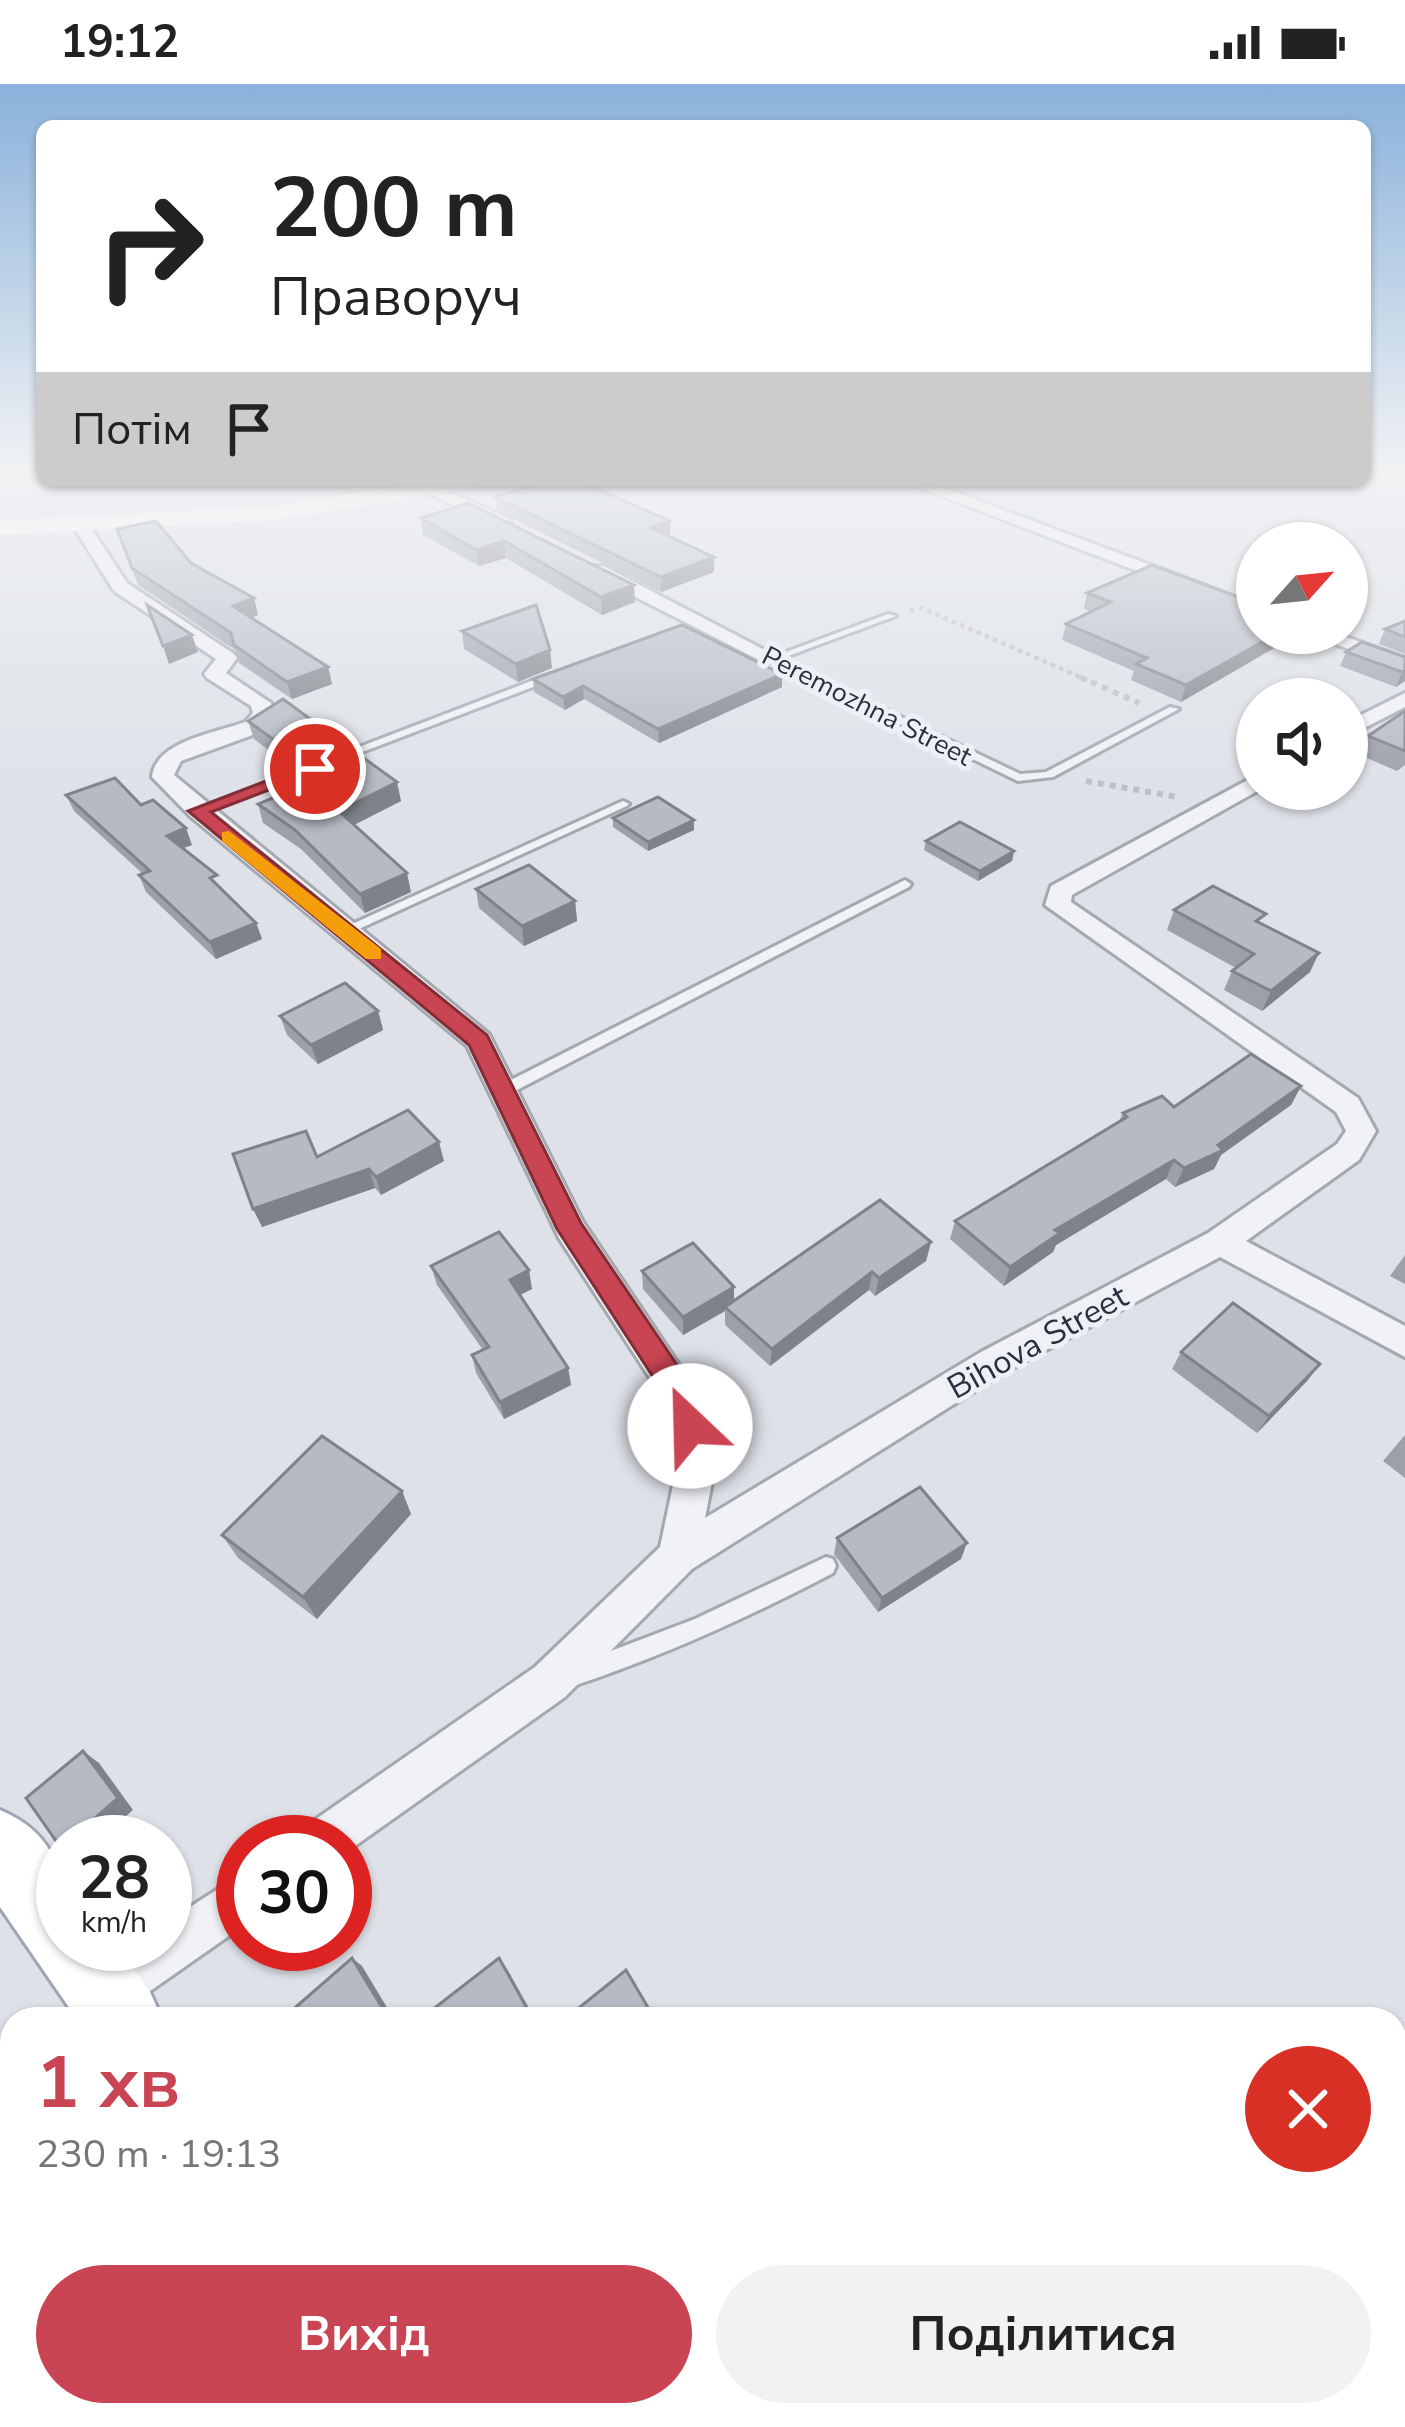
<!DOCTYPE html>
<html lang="uk">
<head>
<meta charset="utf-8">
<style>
	body { margin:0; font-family:"Nunito Sans",sans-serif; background:#f2f2f2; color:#222; height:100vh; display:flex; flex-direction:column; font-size:45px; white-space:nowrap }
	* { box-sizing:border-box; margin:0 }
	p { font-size:39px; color:#767676 }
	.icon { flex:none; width:66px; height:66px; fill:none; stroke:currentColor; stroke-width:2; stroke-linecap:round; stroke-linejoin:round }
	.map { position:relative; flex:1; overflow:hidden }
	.side { position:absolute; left:0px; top:1923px; width:1407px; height:420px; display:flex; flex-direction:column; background:#fff; border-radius:36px 36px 0 0; box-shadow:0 3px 9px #0004 }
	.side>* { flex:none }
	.guide { position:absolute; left:36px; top:36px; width:1335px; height:366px; border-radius:18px; box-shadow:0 3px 9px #0004; background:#fff; color:#222; overflow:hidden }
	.needle { width:78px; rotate:63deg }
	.tools { position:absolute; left:1236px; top:438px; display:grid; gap:24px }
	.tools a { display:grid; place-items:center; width:132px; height:132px; border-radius:50%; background:#fff; box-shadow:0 3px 9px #0004; font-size:60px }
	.speed { position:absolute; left:36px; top:1731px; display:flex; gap:24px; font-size:60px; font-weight:700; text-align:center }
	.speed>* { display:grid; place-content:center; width:156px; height:156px; border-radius:50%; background:#fff; box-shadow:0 3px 9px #0004; line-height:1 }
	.speed small { font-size:30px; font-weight:400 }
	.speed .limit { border:18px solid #d22; background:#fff; color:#111 }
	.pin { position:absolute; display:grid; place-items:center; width:102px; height:102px; color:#fff; margin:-51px; border:6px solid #fff; border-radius:50%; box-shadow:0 3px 12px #0007 }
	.me { position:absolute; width:132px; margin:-66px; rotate:336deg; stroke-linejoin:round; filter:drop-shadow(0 0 9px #0008) }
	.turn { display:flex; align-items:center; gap:42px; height:252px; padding:0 36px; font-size:54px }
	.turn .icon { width:156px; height:156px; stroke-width:2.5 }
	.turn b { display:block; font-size:84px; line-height:102px }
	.then { display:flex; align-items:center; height:114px; padding:0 36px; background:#0003; gap:24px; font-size:45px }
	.round { display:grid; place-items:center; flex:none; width:126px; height:126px; border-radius:63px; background:#f2f2f2 }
	.head { display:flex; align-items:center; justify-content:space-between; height:204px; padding:0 36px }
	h1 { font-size:72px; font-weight:700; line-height:90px; color:#ca4553 }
	.action { display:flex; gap:24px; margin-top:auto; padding:24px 36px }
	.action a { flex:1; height:138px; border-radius:72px; background:#ca4553; color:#fff; font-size:48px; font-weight:700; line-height:138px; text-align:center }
	.action a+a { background:#f2f2f2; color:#222 }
	.status { display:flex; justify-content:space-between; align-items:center; height:84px; padding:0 60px; background:#fff; direction:ltr }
	.status svg { height:33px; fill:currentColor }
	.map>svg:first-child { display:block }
</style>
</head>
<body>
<div class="status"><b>19:12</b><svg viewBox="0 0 49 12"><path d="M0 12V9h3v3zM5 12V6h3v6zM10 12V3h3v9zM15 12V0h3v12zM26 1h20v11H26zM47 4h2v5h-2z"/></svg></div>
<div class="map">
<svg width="1405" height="2343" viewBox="0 0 1405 2343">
	<rect width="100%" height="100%" fill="#dee1e7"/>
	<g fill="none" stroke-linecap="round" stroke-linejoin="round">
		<g stroke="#a4a8b1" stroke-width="6">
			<g id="lane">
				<path d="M888,530L896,532L780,575L1020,690L1046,688L1170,623L1179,625L1053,693L1018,697L767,575Z"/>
				<path d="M550,590L555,593L554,595L202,729L192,727Z"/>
				<path d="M623,717L629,720L627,722L350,849H340L339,846Z"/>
				<path d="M905,796L911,800L909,803L511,1009H501L499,1005L501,1001Z"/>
				<path d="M826,1473L833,1475L836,1482L833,1489C749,1533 663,1572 573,1602L566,1598L562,1591L566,1584L695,1535Z"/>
			</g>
		</g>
		<g stroke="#a4a8b1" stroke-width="6">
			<g id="street">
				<path d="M900,396H923L1257,521V533Z"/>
				<path d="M434,401L509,435L511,439L497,443L428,409L426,406Z"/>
				<path d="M81,437L87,438L127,499L234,570L237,574L226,589L271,619L275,630L261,648L181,677L174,691L489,950L583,1138L700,1312L717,1373L705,1434L981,1268L1208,1149L1337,1060L1346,1047L1336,1028L1045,821L1051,802L1257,691V705H1261L1072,811L1071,818L1358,1014L1376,1047L1359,1076L1246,1157L1405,1242V1273L1220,1173L1005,1288L692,1485L565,1613L345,1769V1758H299L306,1742L535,1583L660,1463L679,1373L665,1317L559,1154L467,962L190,732L152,693C155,657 216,649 245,638L253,629L251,622L207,594L204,590L216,575L114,507L73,442Z"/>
				<path d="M591,482H603L782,575L765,579L591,490Z"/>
				<path d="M1307,549H1335L1405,574V587Z"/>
				<path d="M1405,609V623L1347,653V638Z"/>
				<path d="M243,1789V1842L123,1926L106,1934L89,1926L81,1909C96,1874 130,1860 165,1860V1839Z"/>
			</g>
		</g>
		<g stroke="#9ea5b3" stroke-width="6">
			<g id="primary">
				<path d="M0,1726C65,1754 63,1799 63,1860H116L150,1908L162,1935H77L0,1823Z"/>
				<path d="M320,2331H411L416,2343H325Z"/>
			</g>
		</g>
		<path stroke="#bdbfc6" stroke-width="4.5" stroke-dasharray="4.5 4.5" stroke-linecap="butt" d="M910,527L922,524L1087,596"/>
		<g stroke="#bdbfc6" stroke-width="6" stroke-dasharray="6 6" stroke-linecap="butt">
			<path d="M1080,593L1139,619"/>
			<path d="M1086,697L1178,713"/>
		</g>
		<use href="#lane" fill="#f1f2f6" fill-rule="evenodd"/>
		<use href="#street" fill="#f1f2f6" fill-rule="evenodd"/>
		<path fill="#fff" fill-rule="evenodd" d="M437,396H488L477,403L275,436L0,451V437L275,422Z"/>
		<use href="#primary" fill="#fff" fill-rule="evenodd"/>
	</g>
	<g fill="#9ca0a9">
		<path d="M846,396H867L865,403Z"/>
		<path d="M495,413L670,437L668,452L714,473V488L661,508L497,427Z"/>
		<path d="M468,419L635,518L602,531L506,474L479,482L423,451L421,434Z"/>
		<path d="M117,445L191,479L254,514L258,531L252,534L328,583L332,600L292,615L239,579L235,566L138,501Z"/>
		<path d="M1087,509L1257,549H1300L1181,618L1131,596L1134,587L1062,556L1066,540L1091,528L1084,524Z"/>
		<path d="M1405,537V570L1379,560L1385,545Z"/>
		<path d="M462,547L552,584L518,598L464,565Z"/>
		<path d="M1346,568L1405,573V597L1396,603L1340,582Z"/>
		<path d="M782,590V603L659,659L584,615L565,626L534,608L533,595Z"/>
		<path d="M1405,627V681L1397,687L1360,671L1368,652Z"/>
		<path d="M248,637L335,666L401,717L354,741L411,808L365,829L301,765L263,739L258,720L311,699L307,696L303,681L293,685L254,655Z"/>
		<path d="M66,711L141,721L192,761L183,764L256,839L262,855L216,875L146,808L139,791L143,790L74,727Z"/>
		<path d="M613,734L694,736V746L648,767L613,743Z"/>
		<path d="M926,757L1014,767L1012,777L978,797L924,766Z"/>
		<path d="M476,805L575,817L577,837L524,862L479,824Z"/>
		<path d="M1174,826L1262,840L1310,888L1262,927L1224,906L1232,887L1236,884L1167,846Z"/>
		<path d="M378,927L383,946L318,980L287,951L280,932Z"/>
		<path d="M1301,1002L1291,1021L1221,1071L1214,1085L1175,1103L1166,1095L1056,1161L1053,1168L1004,1202L950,1155L955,1137L1119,1037L1123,1029L1174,1023Z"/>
		<path d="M317,1073L444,1077L381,1111L375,1104L262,1143Z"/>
		<path d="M931,1158L926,1177L875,1212L869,1206L770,1282L725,1241V1227L683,1251L643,1205L642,1187L734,1217Z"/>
		<path d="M1405,1171V1200L1390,1192Z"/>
		<path d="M431,1182L532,1205L520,1211L568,1284L571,1301L504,1335L476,1289L472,1271L483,1266L437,1201Z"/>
		<path d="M1181,1268L1320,1280L1307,1297L1257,1349L1172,1285Z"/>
		<path d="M1405,1351V1394L1383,1377Z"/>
		<path d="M402,1407L411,1430L317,1535L238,1474L222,1451Z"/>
		<path d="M837,1454L961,1475L878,1528L834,1470Z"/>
	</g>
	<g fill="#7f8289">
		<path d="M670,437V452L651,458V444Z"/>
		<path d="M504,457L506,474L479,482L476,466Z"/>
		<path d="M714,473V488L661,508V493Z"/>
		<path d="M634,501L635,518L602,531L601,513Z"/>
		<path d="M254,514L258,531L238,539L233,522Z"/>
		<path d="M1278,549H1300L1181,618L1186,601Z"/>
		<path d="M192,551L198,568L169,580L163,562Z"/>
		<path d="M550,566L552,584L518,598L516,580Z"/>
		<path d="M328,583L332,600L292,615L287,598Z"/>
		<path d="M1405,586V597L1396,603L1402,588Z"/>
		<path d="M782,590V603L659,659L658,645Z"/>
		<path d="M583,602L584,615L565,626L563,613Z"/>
		<path d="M332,651L336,669L302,677L303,681L293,685L288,666Z"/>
		<path d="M397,698L401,717L344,746L339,727Z"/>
		<path d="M694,736V746L648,767V758Z"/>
		<path d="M186,744L192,761L173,768L167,752Z"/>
		<path d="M1014,767L1012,777L978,797L980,787Z"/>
		<path d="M407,789L411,808L365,829L360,810Z"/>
		<path d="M575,817L577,837L524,862L522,842Z"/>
		<path d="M256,839L262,855L216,875L210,858Z"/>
		<path d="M1319,869L1310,888L1262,927L1271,907Z"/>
		<path d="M378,927L383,946L318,980L311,961Z"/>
		<path d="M1301,1002L1291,1021L1221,1071L1214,1085L1175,1103L1184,1084Z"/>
		<path d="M439,1058L444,1077L381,1111L376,1093Z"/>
		<path d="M1174,1076L1166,1095L1056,1161L1053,1168L1004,1202L1010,1183L1055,1146Z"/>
		<path d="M369,1085L375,1104L262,1143L253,1125Z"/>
		<path d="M931,1158L926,1177L875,1212L879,1194Z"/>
		<path d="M529,1186L532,1205L514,1214L510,1196Z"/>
		<path d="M872,1188L869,1206L770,1282L772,1265Z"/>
		<path d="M734,1203V1222L725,1223V1227L683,1251V1233Z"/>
		<path d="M1320,1280L1307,1297L1257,1349L1269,1332Z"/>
		<path d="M568,1284L571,1301L504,1335L500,1318Z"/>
		<path d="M402,1407L411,1430L317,1535L303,1513Z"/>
		<path d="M967,1459L961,1475L878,1528L882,1514Z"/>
		<path d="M83,1667L99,1679L133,1726L96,1758H68Z"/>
		<path d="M352,1874L362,1882L394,1935H389Z"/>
		<path d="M499,1874L507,1885L535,1935H533Z"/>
		<path d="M0,2137L12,2158V2198L0,2176Z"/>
		<path d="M12,2234V2254L0,2267V2246Z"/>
		<path d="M178,2331H185L190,2343H170L167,2335Z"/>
	</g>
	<g fill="#b5bac4" stroke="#7f8289" stroke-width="3">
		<path d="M550,396H577L670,437L651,444L714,473L661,493L495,413Z"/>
		<path d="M468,419L634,501L601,513L504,457L476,466L421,434Z"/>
		<path d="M156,437L191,479L254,514L233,522L328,583L287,598L234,561L231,549L132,484L117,445Z"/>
		<path d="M1152,481L1257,520V549H1278L1186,601L1136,580L1147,574L1066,540L1111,518L1087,509Z"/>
		<path d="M147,521L192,551L163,562Z"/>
		<path d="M536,521L550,566L516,580L462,547Z"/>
		<path d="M1405,537V553L1385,545Z"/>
		<path d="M682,541L782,590L658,645L583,602L563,613L533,595Z"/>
		<path d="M1362,558L1405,573V586L1402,588L1346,568Z"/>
		<path d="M283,615L332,651L288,666L248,637Z"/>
		<path d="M1405,627V667L1368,652Z"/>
		<path d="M347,662L397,698L339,727L407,789L360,810L295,746L258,720L324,693L302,677Z"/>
		<path d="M115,694L141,721L153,716L186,744L167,752L217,791L210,794L256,839L210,858L139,791L150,787L66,711Z"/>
		<path d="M658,713L694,736L648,758L613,734Z"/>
		<path d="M960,738L1014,767L980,787L926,757Z"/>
		<path d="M529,781L575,817L522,842L476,805Z"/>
		<path d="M1213,802L1266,830L1256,837L1319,869L1271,907L1232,887L1254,870L1174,826Z"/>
		<path d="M345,899L378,927L311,961L280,932Z"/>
		<path d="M1251,970L1301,1002L1218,1061L1223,1066L1184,1084L1174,1076L1055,1146L1060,1149L1010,1183L955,1137L1127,1033L1123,1029L1162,1012L1174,1023Z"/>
		<path d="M408,1026L439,1058L376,1093L369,1085L253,1125L233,1070L306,1047L317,1073Z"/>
		<path d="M880,1116L931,1158L879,1194L872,1188L772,1265L725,1223Z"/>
		<path d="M499,1148L529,1186L510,1196L568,1284L500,1318L472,1271L489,1263L431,1182Z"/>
		<path d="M693,1159L734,1203L683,1233L642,1187Z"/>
		<path d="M1233,1219L1320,1280L1269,1332L1181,1268Z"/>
		<path d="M322,1352L402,1407L303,1513L222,1451Z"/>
		<path d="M920,1403L967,1459L882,1514L837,1454Z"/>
		<path d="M83,1667L118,1714L68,1758H63L61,1764L26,1714Z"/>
		<path d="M352,1874L389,1935H282Z"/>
		<path d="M499,1874L533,1935H424L423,1933Z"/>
		<path d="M626,1886L653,1932L650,1935H565Z"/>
		<path d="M1395,2089L1405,2100V2217L1396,2228Z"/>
		<path d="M0,2176L12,2198V2234L0,2246Z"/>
		<path d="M731,2331H901L889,2343H737Z"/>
		<path d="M167,2335L170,2343H158Z"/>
	</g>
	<linearGradient id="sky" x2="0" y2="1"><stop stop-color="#89b1db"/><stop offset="0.54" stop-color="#f0f2f4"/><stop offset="1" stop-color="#f0f2f4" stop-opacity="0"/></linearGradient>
	<rect width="1405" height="708" fill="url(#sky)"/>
	<path fill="#ca4553" stroke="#832d36" stroke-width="3" d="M308,681L324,685L211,728L487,951L581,1139L692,1303L705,1342L701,1352L690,1356L679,1352L668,1316L557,1145L469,961L188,727Z"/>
	<path fill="#f59e0b" d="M229,747L381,865V875H366L222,757V748Z"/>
	<g text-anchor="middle" stroke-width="10" stroke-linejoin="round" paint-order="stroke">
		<g font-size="27" fill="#282f3e" stroke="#edf0f5">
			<text transform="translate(867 622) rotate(27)" y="9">Peremozhna Street</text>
		</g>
		<g font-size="33" fill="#282f3e" stroke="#edf0f5">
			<text transform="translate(1037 1257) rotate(-29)" y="12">Bihova Street</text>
		</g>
	</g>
</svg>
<div class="tools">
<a><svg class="needle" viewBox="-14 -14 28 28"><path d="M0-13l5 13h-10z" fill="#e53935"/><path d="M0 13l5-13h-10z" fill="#767676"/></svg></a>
<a><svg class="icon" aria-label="sound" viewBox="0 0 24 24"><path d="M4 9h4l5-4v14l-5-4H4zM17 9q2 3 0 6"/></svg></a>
</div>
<div class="speed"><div>28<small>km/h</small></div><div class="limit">30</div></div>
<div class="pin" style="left:315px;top:685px;background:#d93025"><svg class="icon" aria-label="arrive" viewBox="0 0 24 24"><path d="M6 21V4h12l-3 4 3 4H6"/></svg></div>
<svg class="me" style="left:690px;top:1342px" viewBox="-20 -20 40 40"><circle r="19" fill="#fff"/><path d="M0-13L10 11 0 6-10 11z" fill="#ca4553"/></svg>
<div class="guide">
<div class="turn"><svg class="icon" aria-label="right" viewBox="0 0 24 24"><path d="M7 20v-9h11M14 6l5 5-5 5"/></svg><div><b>200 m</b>Праворуч</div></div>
<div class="then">Потім<svg class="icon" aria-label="arrive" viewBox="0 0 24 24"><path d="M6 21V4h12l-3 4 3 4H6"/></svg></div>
</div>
<section class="side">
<div class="head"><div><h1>1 хв</h1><p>230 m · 19:13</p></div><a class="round" style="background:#d93025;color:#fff"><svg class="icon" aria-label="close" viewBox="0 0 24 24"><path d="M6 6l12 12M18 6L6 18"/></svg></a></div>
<div class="action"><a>Вихід</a><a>Поділитися</a></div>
</section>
</div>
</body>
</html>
